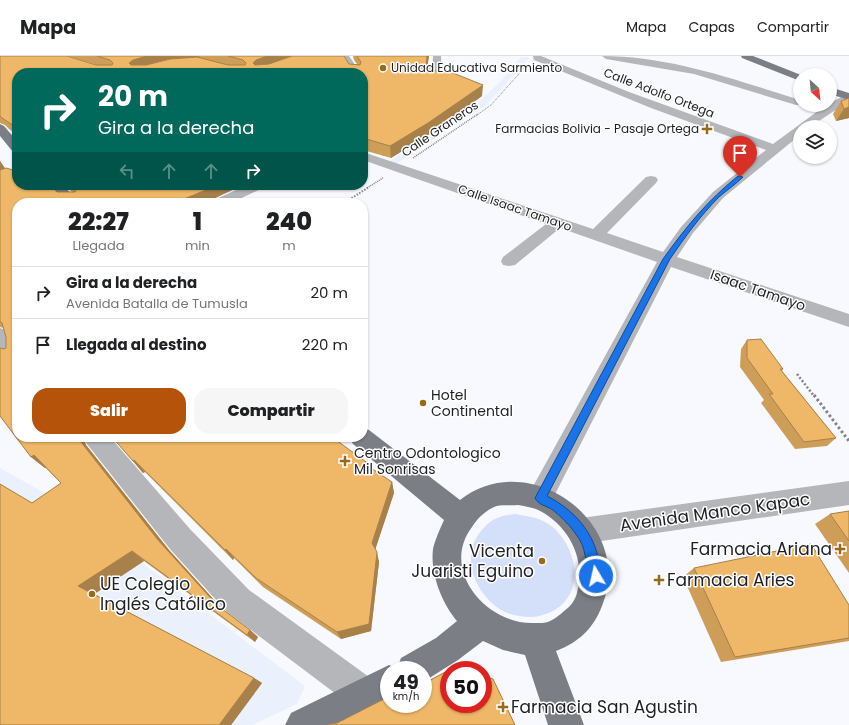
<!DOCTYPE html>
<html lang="es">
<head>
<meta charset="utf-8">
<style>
	body { margin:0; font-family:Poppins,sans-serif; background:#f6f6f6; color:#202124; height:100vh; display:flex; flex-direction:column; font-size:15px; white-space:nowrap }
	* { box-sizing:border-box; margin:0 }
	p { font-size:13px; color:#757577 }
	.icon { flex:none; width:22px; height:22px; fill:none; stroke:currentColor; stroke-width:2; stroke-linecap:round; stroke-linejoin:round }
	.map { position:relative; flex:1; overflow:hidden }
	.drawer { position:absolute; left:12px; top:142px; width:356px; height:244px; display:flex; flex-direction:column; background:#fff; border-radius:16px; box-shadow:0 1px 3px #0004 }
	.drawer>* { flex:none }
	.hud { position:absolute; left:12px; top:12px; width:356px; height:122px; border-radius:16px; box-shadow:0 1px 3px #0004; background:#00695c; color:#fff; overflow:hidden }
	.needle { width:26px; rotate:153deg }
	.controls { position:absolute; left:793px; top:12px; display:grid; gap:8px }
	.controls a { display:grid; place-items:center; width:44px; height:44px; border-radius:50%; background:#fff; box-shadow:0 1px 3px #0004; font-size:20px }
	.speed { position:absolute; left:380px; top:605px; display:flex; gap:8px; font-size:20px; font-weight:700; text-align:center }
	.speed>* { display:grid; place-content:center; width:52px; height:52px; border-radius:50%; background:#fff; box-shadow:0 1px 3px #0004; line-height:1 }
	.speed small { font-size:10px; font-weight:400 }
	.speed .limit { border:6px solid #d22; background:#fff; color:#111 }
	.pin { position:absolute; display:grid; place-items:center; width:34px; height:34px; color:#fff; margin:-41px -17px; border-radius:50% 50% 50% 0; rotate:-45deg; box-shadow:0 0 4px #0007 }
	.pin .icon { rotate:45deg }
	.me { position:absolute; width:44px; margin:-22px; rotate:351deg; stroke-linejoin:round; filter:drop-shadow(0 0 3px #0008) }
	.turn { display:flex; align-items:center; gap:14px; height:84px; padding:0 20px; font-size:18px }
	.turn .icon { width:52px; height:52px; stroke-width:2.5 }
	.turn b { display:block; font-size:28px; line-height:34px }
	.lanes { display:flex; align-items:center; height:38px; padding:0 20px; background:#0003; justify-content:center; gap:20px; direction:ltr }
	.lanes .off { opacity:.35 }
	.eta { display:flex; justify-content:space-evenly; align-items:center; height:68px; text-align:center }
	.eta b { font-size:24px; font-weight:800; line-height:28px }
	.button { display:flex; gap:8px; margin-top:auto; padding:8px 20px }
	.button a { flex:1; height:46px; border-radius:16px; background:#b45309; color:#fff; font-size:16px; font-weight:800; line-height:46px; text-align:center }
	.button a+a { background:#f6f6f6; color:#202124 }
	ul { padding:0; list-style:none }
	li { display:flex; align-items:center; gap:12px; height:52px; padding:0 20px; border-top:1px solid #e0e0e0 }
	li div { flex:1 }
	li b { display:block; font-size:15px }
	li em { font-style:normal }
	header { display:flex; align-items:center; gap:24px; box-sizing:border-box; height:56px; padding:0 20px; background:#fff; border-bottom:1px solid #e0e0e0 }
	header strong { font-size:19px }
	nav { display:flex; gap:22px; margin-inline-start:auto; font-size:14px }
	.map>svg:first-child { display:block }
</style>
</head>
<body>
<header>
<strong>Mapa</strong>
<nav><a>Mapa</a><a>Capas</a><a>Compartir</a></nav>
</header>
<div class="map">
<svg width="849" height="669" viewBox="0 0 849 669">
	<rect width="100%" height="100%" fill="#f7f9fe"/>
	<g fill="#eaf0fc">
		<path d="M521,1H530L486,49L394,109L388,106L470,54L499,27Z"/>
		<path d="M0,412L61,446L305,630L297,648L252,669H0Z"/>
	</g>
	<path fill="#d4e0f9" d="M515,458C526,460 537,461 547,467C570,481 585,520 566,544C559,554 545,560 532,561C522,561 512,560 503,555C476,540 459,501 481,475C486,469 492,463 500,461C505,459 510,459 515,458Z"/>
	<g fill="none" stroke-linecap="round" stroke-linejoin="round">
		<path stroke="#818387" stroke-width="1" stroke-dasharray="1 1" stroke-linecap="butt" d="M477,59L491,49L527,9"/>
		<g stroke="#818387" stroke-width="1.5" stroke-dasharray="1 1" stroke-linecap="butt">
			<path d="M413,102L478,58"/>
			<path d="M367,132L383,122"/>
		</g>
		<path stroke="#818387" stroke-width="2" stroke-dasharray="1.5 1.5" stroke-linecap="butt" d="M344,147L369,131"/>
		<path stroke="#818387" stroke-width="2.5" stroke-dasharray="2 2" stroke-linecap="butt" d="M797,318L814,340"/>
		<path stroke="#818387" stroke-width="3" stroke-dasharray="2.5 2.5" stroke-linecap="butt" d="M814,339L849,385"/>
		<g fill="#b4b6ba" fill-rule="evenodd">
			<path d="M341,0H349L361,17H351Z"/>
			<path d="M433,0H441L442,22L440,24H434L432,22Z"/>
			<path d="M533,0H541L629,36L773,88L822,52L830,49V47L849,37V45L810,71H800V79L723,142L693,177L677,201L849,258V271L671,211L549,450L540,454L531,450L527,442L531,434L657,206L560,172L515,209L509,210L503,209L501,205L503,201L546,168L363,104V96L593,173L646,121L651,120L656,121L658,124L656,127L607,177L663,196L681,171L713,136L766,94L651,52L534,4Z"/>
			<path d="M602,0C670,0 736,24 800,44V49H804H796L694,18L606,3Z"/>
			<path d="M247,129H265L263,132L231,147H212L214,144Z"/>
			<path d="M0,272C17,277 17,290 17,305L10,303L0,294Z"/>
			<path d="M83,381H110L190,473L249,534L376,626L381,638L376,650L364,655L352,650L227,556L170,493L87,388Z"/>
			<path d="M849,425V449L581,488L571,484L567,475L571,466L581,462Z"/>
		</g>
		<g fill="#7b7e85" fill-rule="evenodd">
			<path d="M741,0H753L801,19L800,25L742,2Z"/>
			<path d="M830,31L849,37V44L830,38Z"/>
			<path d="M0,68L4,70L17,85V97L13,96L0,80Z"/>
			<path d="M47,129H62L82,147H66Z"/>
			<path d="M363,372L369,374L460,444C529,389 636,468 602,550C593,573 579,586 556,595L584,669H548L525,599L503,594L483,585L458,604L423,626V614H389V644L340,669H285L291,657L389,609L397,613L401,602L436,582L457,565C442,547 430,518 433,493C435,484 440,473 444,464L353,388L349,381H363ZM518,449C524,450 530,451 536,453C563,465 582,494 579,523C578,534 577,543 569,551C564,555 558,561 552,564C547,568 538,567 532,567C485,567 440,513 472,471C477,463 485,455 494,451C501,448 510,450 518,449Z"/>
		</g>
	</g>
	<g fill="#ce9e59">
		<path d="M0,0L96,9H97L68,0H344L349,8H357L354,4L353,0H429L427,10L434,15L482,40L428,79L391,102L363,94V17H17V79L9,73L5,69L0,67Z"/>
		<path d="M849,42V62L836,65L833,58L841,45Z"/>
		<path d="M0,105L5,113L13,114L17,116V129H50L57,136H72L64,129H243L213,143L211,146L209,147H17V381H83L86,389L169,494L223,554L250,574L258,581L255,586L144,505L94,538L254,622L262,627L231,669H0V428L32,447L61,427L46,412H45L31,401L0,360V292L4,293L6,292V281L4,272L0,271Z"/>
		<path d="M747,284L783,313L782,315L836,382L827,390L795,393L761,347L764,344L740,311L741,293Z"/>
		<path d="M112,381L373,414L392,426L394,437L375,494L379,506L371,575L341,583L263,531L234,502L233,504L145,416L143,417Z"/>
		<path d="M849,455V517L815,468L830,458Z"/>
		<path d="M694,512L849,549V585L721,606L683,521Z"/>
	</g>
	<g fill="#a78149">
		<path d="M147,0H199L200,2L137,14L129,7L133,4Z"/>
		<path d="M267,0H296L258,14L253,7L256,4Z"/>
		<path d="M427,0H429L426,20V10Z"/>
		<path d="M483,29L482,40L428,79L391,102L390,90Z"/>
		<path d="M849,51V62L836,65L844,53Z"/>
		<path d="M0,105L7,115L0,118Z"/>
		<path d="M212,129H243L213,143L211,146L209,147H174Z"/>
		<path d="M77,381H83L86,389L169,494L226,557L217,549L158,484Z"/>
		<path d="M34,399L48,411L45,412L31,401Z"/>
		<path d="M134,404L145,416L143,417L133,405Z"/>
		<path d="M392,426L394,437L374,497L372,487Z"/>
		<path d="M226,493L234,502L233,504L225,494Z"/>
		<path d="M132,495L144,505L93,539L78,530Z"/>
		<path d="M377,496L379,506L371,575L341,583L337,576Z"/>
		<path d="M250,574L258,581L255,586L247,579Z"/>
		<path d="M254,622L262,627L231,669H219Z"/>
	</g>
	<g fill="#efb868" stroke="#a78149">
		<path d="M0,0H67L96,9H112L113,7L110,4L97,0H147L133,4L129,7L131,9H146L170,3L197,1L228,9H245L246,7L243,4L228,0H267L256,4L253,7L255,9L269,8L292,0H344L349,8L360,9L361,6L357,0H427L426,10H431V13L434,15H440L443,13L483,29L428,67L390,90L363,82V17H17V72L2,62L0,60Z"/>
		<path d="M849,42V51L844,53L841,45Z"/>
		<path d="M6,112L13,114L17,116V129H50L57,136H75L76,134L70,129H212L209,130L206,134L174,147H17V381H77L158,484L217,549L250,574L247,579L132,495L78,530L254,622L219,669H0V428L32,447L61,427L34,399L31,401L0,360V292L4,293L6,292V281L2,267L0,265V114Z"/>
		<path d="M761,283L783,313H780L836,382L804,386L769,338H773L747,302V284Z"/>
		<path d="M112,381H332L373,411L371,412L392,426L372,487L377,496L369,568L337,576L256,522L226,493L225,494L134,404L133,405Z"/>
		<path d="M849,455V485L830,458Z"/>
		<path d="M811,488L849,549V582L735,601L694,512Z"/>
		<path d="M454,612L462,614H449Z"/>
		<path d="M449,614V648H483V620L493,623L515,669H328L331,668L337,667L388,641L389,637V648H423V628Z"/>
	</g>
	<path fill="#1a73e8" stroke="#114b97" d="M738,120L743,121C736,128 727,134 719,141C700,160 685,181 670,203L547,440C574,454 594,476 599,506C600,512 602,518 600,524L596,526L591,524C584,508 588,492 575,477C569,468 561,461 553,454C547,450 538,449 535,442L663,203C686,171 707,145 738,120Z"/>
	<g fill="#996a1b" stroke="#fff" stroke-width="1.5">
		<circle cx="383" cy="12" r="4"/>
		<path d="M705 67h4v4h4v4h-4v4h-4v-4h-4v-4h4z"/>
		<circle cx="423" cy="347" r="4"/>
		<path d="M343 399h4v4h4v4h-4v4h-4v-4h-4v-4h4z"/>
		<path d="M838 487h4v4h4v4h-4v4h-4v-4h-4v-4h4z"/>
		<circle cx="542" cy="505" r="4"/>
		<path d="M657 518h4v4h4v4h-4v4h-4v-4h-4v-4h4z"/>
		<circle cx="92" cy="538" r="4"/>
		<path d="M501 645h4v4h4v4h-4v4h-4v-4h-4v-4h4z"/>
	</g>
	<g text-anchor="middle" stroke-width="3" stroke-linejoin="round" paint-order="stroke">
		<g font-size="12" fill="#1e2023" stroke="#fff" text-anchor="start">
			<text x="391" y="16">Unidad Educativa Sarmiento</text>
			<text x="699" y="77" text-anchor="end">Farmacias Bolivia - Pasaje Ortega</text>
		</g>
		<g font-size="12" fill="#1e2023" stroke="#fff">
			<text transform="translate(659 37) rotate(21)" y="4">Calle Adolfo Ortega</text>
			<text transform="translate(440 73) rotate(-34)" y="4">Calle Graneros</text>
			<text transform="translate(515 152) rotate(19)" y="4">Calle Isaac Tamayo</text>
		</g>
		<g font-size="14" fill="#1e2023" stroke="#fff">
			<text transform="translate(758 234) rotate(19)" y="5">Isaac Tamayo</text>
		</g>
		<g font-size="14" fill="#1e2023" stroke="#fff" text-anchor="start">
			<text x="431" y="344">Hotel<tspan x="431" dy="16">Continental</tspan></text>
			<text x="354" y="402">Centro Odontologico<tspan x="354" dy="16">Mil Sonrisas</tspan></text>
		</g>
		<g font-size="17" fill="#1e2023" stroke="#fff">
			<text transform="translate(715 456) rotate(-8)" y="6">Avenida Manco Kapac</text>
		</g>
		<g font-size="17" fill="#1e2023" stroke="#fff" text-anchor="start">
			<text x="832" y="499" text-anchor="end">Farmacia Ariana</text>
			<text x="534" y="501" text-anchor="end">Vicenta<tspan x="534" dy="20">Juaristi Eguino</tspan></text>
			<text x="667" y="530">Farmacia Aries</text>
			<text x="100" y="534">UE Colegio<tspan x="100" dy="20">Inglés Católico</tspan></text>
			<text x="511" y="657">Farmacia San Agustin</text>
		</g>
	</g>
</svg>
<div class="controls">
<a><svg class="needle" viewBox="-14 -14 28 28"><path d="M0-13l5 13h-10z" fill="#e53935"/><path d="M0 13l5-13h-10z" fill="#757577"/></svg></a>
<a><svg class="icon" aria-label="layers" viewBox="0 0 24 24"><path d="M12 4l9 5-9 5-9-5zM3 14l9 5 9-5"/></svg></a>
</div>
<div class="speed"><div>49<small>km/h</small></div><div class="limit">50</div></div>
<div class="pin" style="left:740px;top:121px;background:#d93025"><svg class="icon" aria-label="arrive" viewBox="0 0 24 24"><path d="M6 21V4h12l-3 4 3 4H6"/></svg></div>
<svg class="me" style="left:596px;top:520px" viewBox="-20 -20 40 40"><circle r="17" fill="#1a73e8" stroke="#fff" stroke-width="3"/><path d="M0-11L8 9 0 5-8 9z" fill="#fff"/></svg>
<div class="hud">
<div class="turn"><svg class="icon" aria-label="right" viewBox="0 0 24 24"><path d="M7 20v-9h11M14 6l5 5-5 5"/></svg><div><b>20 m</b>Gira a la derecha</div></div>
<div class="lanes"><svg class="icon off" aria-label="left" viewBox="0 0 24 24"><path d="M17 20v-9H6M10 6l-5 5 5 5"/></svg><svg class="icon off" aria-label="ahead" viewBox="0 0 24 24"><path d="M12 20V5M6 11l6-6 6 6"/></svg><svg class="icon off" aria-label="ahead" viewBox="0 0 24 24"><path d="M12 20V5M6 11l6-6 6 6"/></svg><svg class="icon" aria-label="right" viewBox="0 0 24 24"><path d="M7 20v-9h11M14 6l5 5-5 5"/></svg></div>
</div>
<section class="drawer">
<div class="eta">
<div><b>22:27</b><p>Llegada</p></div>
<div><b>1</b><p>min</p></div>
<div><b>240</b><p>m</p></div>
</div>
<ul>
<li><svg class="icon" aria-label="right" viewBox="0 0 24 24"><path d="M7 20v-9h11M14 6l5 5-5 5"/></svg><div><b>Gira a la derecha</b><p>Avenida Batalla de Tumusla</p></div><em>20 m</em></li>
<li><svg class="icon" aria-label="arrive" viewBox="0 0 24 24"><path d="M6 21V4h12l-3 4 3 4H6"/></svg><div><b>Llegada al destino</b></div><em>220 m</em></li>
</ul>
<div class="button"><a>Salir</a><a>Compartir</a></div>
</section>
</div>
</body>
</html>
